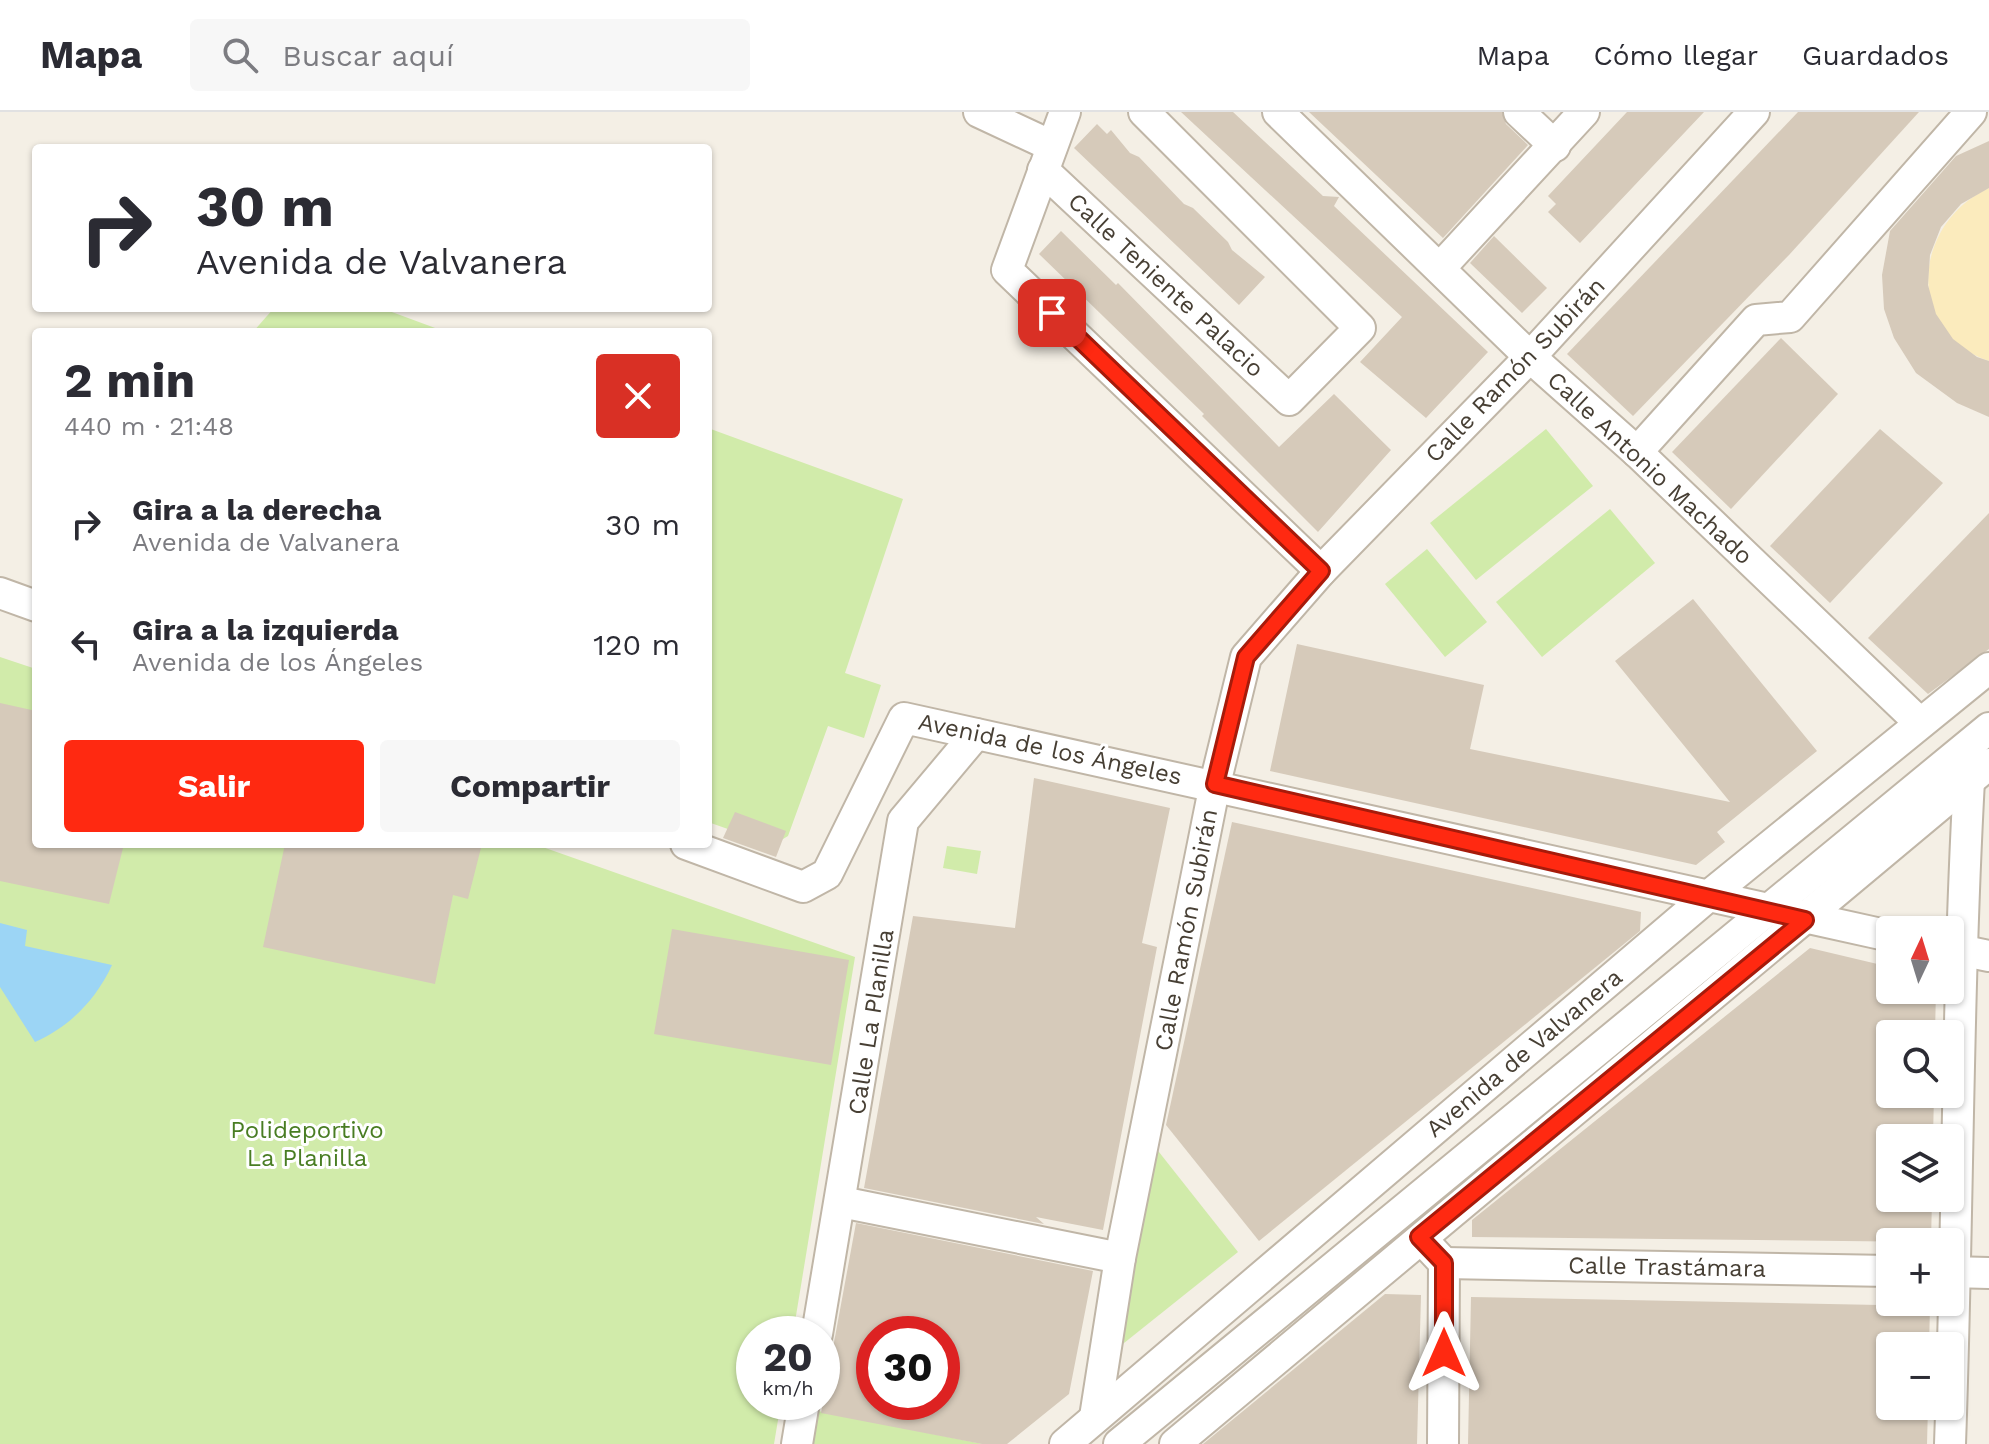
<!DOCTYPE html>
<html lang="es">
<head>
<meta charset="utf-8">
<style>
	body { margin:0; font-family:"Work Sans",sans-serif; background:#f7f7f7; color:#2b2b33; height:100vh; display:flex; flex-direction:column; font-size:30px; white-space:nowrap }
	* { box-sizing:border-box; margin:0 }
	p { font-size:26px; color:#7c7c81 }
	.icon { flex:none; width:44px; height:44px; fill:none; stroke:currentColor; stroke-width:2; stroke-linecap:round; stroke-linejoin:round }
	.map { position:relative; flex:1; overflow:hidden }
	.drawer { position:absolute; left:32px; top:216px; width:680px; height:520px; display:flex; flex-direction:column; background:#fff; border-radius:8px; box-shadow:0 2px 6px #0004 }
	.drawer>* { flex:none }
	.banner { position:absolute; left:32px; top:32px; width:680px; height:168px; border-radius:8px; box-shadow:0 2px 6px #0004; background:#fff; color:#2b2b33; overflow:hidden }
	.needle { width:52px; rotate:4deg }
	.fabs { position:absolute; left:1876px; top:804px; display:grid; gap:16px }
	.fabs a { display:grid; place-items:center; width:88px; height:88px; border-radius:8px; background:#fff; box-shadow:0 2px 6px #0004; font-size:40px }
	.speed { position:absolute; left:736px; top:1204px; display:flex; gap:16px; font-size:40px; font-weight:700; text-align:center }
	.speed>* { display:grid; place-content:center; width:104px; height:104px; border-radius:50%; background:#fff; box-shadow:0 2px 6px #0004; line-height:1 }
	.speed small { font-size:20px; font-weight:400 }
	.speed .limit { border:12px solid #d22; background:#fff; color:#111 }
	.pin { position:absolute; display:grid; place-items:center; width:68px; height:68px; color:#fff; margin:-34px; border-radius:16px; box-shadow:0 4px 12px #0006 }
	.me { position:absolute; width:88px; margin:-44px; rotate:0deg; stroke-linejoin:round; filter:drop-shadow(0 0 6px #0008) }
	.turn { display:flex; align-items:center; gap:28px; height:168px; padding:0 32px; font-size:36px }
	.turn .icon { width:104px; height:104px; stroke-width:2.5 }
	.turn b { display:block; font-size:56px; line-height:68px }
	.round { display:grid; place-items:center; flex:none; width:84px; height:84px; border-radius:8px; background:#f7f7f7 }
	.head { display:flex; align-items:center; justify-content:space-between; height:136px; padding:0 32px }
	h1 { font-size:48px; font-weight:700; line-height:60px }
	.button { display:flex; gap:16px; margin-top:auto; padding:16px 32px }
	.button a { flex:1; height:92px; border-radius:8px; background:#ff2911; color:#fff; font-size:32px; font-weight:700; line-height:92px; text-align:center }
	.button a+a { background:#f7f7f7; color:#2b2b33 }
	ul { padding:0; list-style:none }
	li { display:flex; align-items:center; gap:24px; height:120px; padding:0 32px }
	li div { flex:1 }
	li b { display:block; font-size:30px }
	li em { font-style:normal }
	header { display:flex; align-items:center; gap:48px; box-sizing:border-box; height:112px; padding:0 40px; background:#fff; border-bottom:2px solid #e1e1e2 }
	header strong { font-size:38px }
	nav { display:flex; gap:44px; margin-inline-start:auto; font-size:28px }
	.search { width:560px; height:72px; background:#f7f7f7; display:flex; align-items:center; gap:20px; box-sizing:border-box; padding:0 28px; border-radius:8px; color:#7c7c81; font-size:30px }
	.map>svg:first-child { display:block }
</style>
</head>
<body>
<header>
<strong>Mapa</strong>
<div class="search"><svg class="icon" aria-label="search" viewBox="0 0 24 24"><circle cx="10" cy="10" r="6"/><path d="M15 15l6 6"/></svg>Buscar aquí</div>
<nav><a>Mapa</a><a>Cómo llegar</a><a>Guardados</a></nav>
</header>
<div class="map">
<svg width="1989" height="1332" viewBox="0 0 1989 1332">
	<rect width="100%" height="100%" fill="#f4efe5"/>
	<g fill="#d1ebaa">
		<path d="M274,196H381L446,220H253Z"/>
		<path d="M708,316L903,387L845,561L881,573L864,626L828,614L788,724L773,733L708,710Z"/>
		<path d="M1546,317L1593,374L1476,468L1430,411Z"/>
		<path d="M1610,397L1655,451L1542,545L1496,490Z"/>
		<path d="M1427,437L1487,510L1445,545L1385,472Z"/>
		<path d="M0,545L36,557V732H534L855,845L793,1222H754V1290H781L774,1332H0Z"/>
		<path d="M947,734L981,739L977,762L943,756Z"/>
		<path d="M1155,1035L1238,1140L1109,1243Z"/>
		<path d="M803,1296L983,1332H797Z"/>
	</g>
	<path fill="#fbebbd" d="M1989,76V249C1905,221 1911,112 1989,76Z"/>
	<path fill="#9cd5f5" d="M0,811L27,818L25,834L112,853C96,888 69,915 35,930L0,875Z"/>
	<g fill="#d6caba" fill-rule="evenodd">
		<path d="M1181,0H1233L1323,84L1339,85L1334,94L1488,240L1426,306L1360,250L1402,205Z"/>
		<path d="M1309,0H1502L1506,12L1528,33L1443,126Z"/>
		<path d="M1627,0H1704L1580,131L1548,100L1556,92L1548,84Z"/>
		<path d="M1798,0H1919L1789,143L1633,304L1567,242Z"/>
		<path d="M1097,12L1107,22L1111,18L1130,41L1139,45L1184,92L1193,96L1228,130L1232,138L1265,165L1239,193L1074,36Z"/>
		<path d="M1989,29V76L1961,92L1941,115L1930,143L1928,173L1936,202L1953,227L1977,245L1989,249V305L1957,291L1916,261L1894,226L1884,197L1882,163L1890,119L1956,44Z"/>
		<path d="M1061,119L1116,173L1118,171L1279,335L1334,282L1391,338L1318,420L1202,304L1204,302L1039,142Z"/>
		<path d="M1494,124L1547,176L1522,201L1470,151Z"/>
		<path d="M1781,226L1838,282L1731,397L1672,340Z"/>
		<path d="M1880,317L1943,371L1830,491L1770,434Z"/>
		<path d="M1989,401V537L1928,582L1868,526Z"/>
		<path d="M1693,487L1817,639L1717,720L1725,730L1696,753L1270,659L1297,532L1484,573L1470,637L1730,690L1615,549Z"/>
		<path d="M0,591L36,599V732H124L109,792L0,769Z"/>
		<path d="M1034,666L1170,696L1142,831L1157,835L1103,1118L1036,1105L1044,1112L864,1076L913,804L1015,816Z"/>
		<path d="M735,700L786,719L776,745L723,726Z"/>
		<path d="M1232,710L1641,800L1640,819L1259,1129L1166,1013Z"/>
		<path d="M285,732H482L468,787L453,783L435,872L263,835Z"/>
		<path d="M672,817L849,848L831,953L654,922Z"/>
		<path d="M1810,836L1890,855V878H1936L1935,922H1890V982H1934L1933,1026H1890V1086H1932L1931,1130L1472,1125V1108Z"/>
		<path d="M856,1111L1093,1159L1069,1282L1007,1332H982L821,1301ZM874,1222H942V1290H874Z"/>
		<path d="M1385,1182L1421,1183L1417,1332H1203Z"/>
		<path d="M1471,1185L1930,1194L1929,1234H1890V1294H1928L1927,1332H1468Z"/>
	</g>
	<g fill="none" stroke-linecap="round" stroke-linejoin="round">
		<g stroke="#c0b6a7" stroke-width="34">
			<g id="street">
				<path d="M979,0L1052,34"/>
				<path d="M1065,0L1007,158L1321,459"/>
				<path d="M1278,0L1530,245L1637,340L1920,611"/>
				<path d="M1519,0L1555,34"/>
				<path d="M1043,58L1289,288L1360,216L1144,0"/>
				<path d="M1440,156L1584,0"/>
				<path d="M1637,340L1756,208L1790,205L1971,0"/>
				<path d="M0,481L36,494"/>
				<path d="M686,732L803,775L827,762L904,606L1890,824"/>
				<path d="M1950,836L1989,844"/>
				<path d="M841,1090L1120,1146"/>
				<path d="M1430,1136L1444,1151L1443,1332"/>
				<path d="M1444,1151L1890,1159"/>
				<path d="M1950,1160L1989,1161"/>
				<path d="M817,1222L903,709L976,622"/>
				<path d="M1095,1305L1120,1146L1215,672L1246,545L1321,459L1530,245L1754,0"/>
				<path d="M797,1332L804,1290"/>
				<path d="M1065,1332L1706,786L1989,556"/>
				<path d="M1119,1332L1989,616"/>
				<path d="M1175,1332L1989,652"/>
				<path d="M1950,1332C1958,1111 1957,889 1969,668"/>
			</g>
		</g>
		<use href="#street" stroke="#fff" stroke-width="30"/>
	</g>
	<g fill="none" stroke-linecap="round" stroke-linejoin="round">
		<g stroke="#a61b0b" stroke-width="20">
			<path id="route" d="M1052,201L1321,459L1246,545L1215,672L1805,808L1419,1125L1444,1151V1241"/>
		</g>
		<use href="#route" stroke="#ff2911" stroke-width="14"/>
	</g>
	<g text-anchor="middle" stroke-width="6" stroke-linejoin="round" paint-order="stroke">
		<g font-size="24" fill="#473f34" stroke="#fff">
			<text transform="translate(1166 173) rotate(43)" y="8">Calle Teniente Palacio</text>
			<text transform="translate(1515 258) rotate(-46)" y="8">Calle Ramón Subirán</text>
			<text transform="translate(1650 356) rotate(43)" y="8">Calle Antonio Machado</text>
			<text transform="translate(1050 637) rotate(12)" y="8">Avenida de los Ángeles</text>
			<text transform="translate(1186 818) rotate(-79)" y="8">Calle Ramón Subirán</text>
			<text transform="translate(871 910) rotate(-81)" y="8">Calle La Planilla</text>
			<text transform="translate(1524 941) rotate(-40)" y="8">Avenida de Valvanera</text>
			<text transform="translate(1667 1155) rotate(1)" y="8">Calle Trastámara</text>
		</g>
		<g font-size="24" fill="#497d23" stroke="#fff">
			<text x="307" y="1026">Polideportivo<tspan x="307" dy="28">La Planilla</tspan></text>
		</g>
	</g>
</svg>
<div class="fabs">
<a><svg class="needle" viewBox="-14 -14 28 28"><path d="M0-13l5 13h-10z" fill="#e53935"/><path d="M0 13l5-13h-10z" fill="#7c7c81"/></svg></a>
<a><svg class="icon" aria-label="search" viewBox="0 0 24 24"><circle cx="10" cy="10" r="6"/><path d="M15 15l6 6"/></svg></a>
<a><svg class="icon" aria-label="layers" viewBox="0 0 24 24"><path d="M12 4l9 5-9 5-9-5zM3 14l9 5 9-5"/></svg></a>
<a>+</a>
<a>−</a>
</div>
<div class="speed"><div>20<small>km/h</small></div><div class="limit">30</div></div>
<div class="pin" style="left:1052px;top:201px;background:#d93025"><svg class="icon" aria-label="arrive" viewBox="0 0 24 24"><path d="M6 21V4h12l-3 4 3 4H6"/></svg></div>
<svg class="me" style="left:1444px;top:1241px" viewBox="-20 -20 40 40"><path d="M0-17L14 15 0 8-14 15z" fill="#ff2911" stroke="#fff" stroke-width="4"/></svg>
<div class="banner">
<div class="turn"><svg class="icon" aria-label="right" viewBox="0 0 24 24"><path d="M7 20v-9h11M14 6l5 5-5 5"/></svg><div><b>30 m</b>Avenida de Valvanera</div></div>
</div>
<section class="drawer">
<div class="head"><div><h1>2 min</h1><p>440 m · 21:48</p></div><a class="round" style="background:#d93025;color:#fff"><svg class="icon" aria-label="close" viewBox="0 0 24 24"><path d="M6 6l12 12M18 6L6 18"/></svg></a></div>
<ul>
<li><svg class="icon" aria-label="right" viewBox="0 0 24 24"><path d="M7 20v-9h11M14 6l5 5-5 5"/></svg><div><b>Gira a la derecha</b><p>Avenida de Valvanera</p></div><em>30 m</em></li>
<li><svg class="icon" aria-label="left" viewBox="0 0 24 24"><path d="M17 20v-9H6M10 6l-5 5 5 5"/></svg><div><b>Gira a la izquierda</b><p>Avenida de los Ángeles</p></div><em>120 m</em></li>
</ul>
<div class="button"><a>Salir</a><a>Compartir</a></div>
</section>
</div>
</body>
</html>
